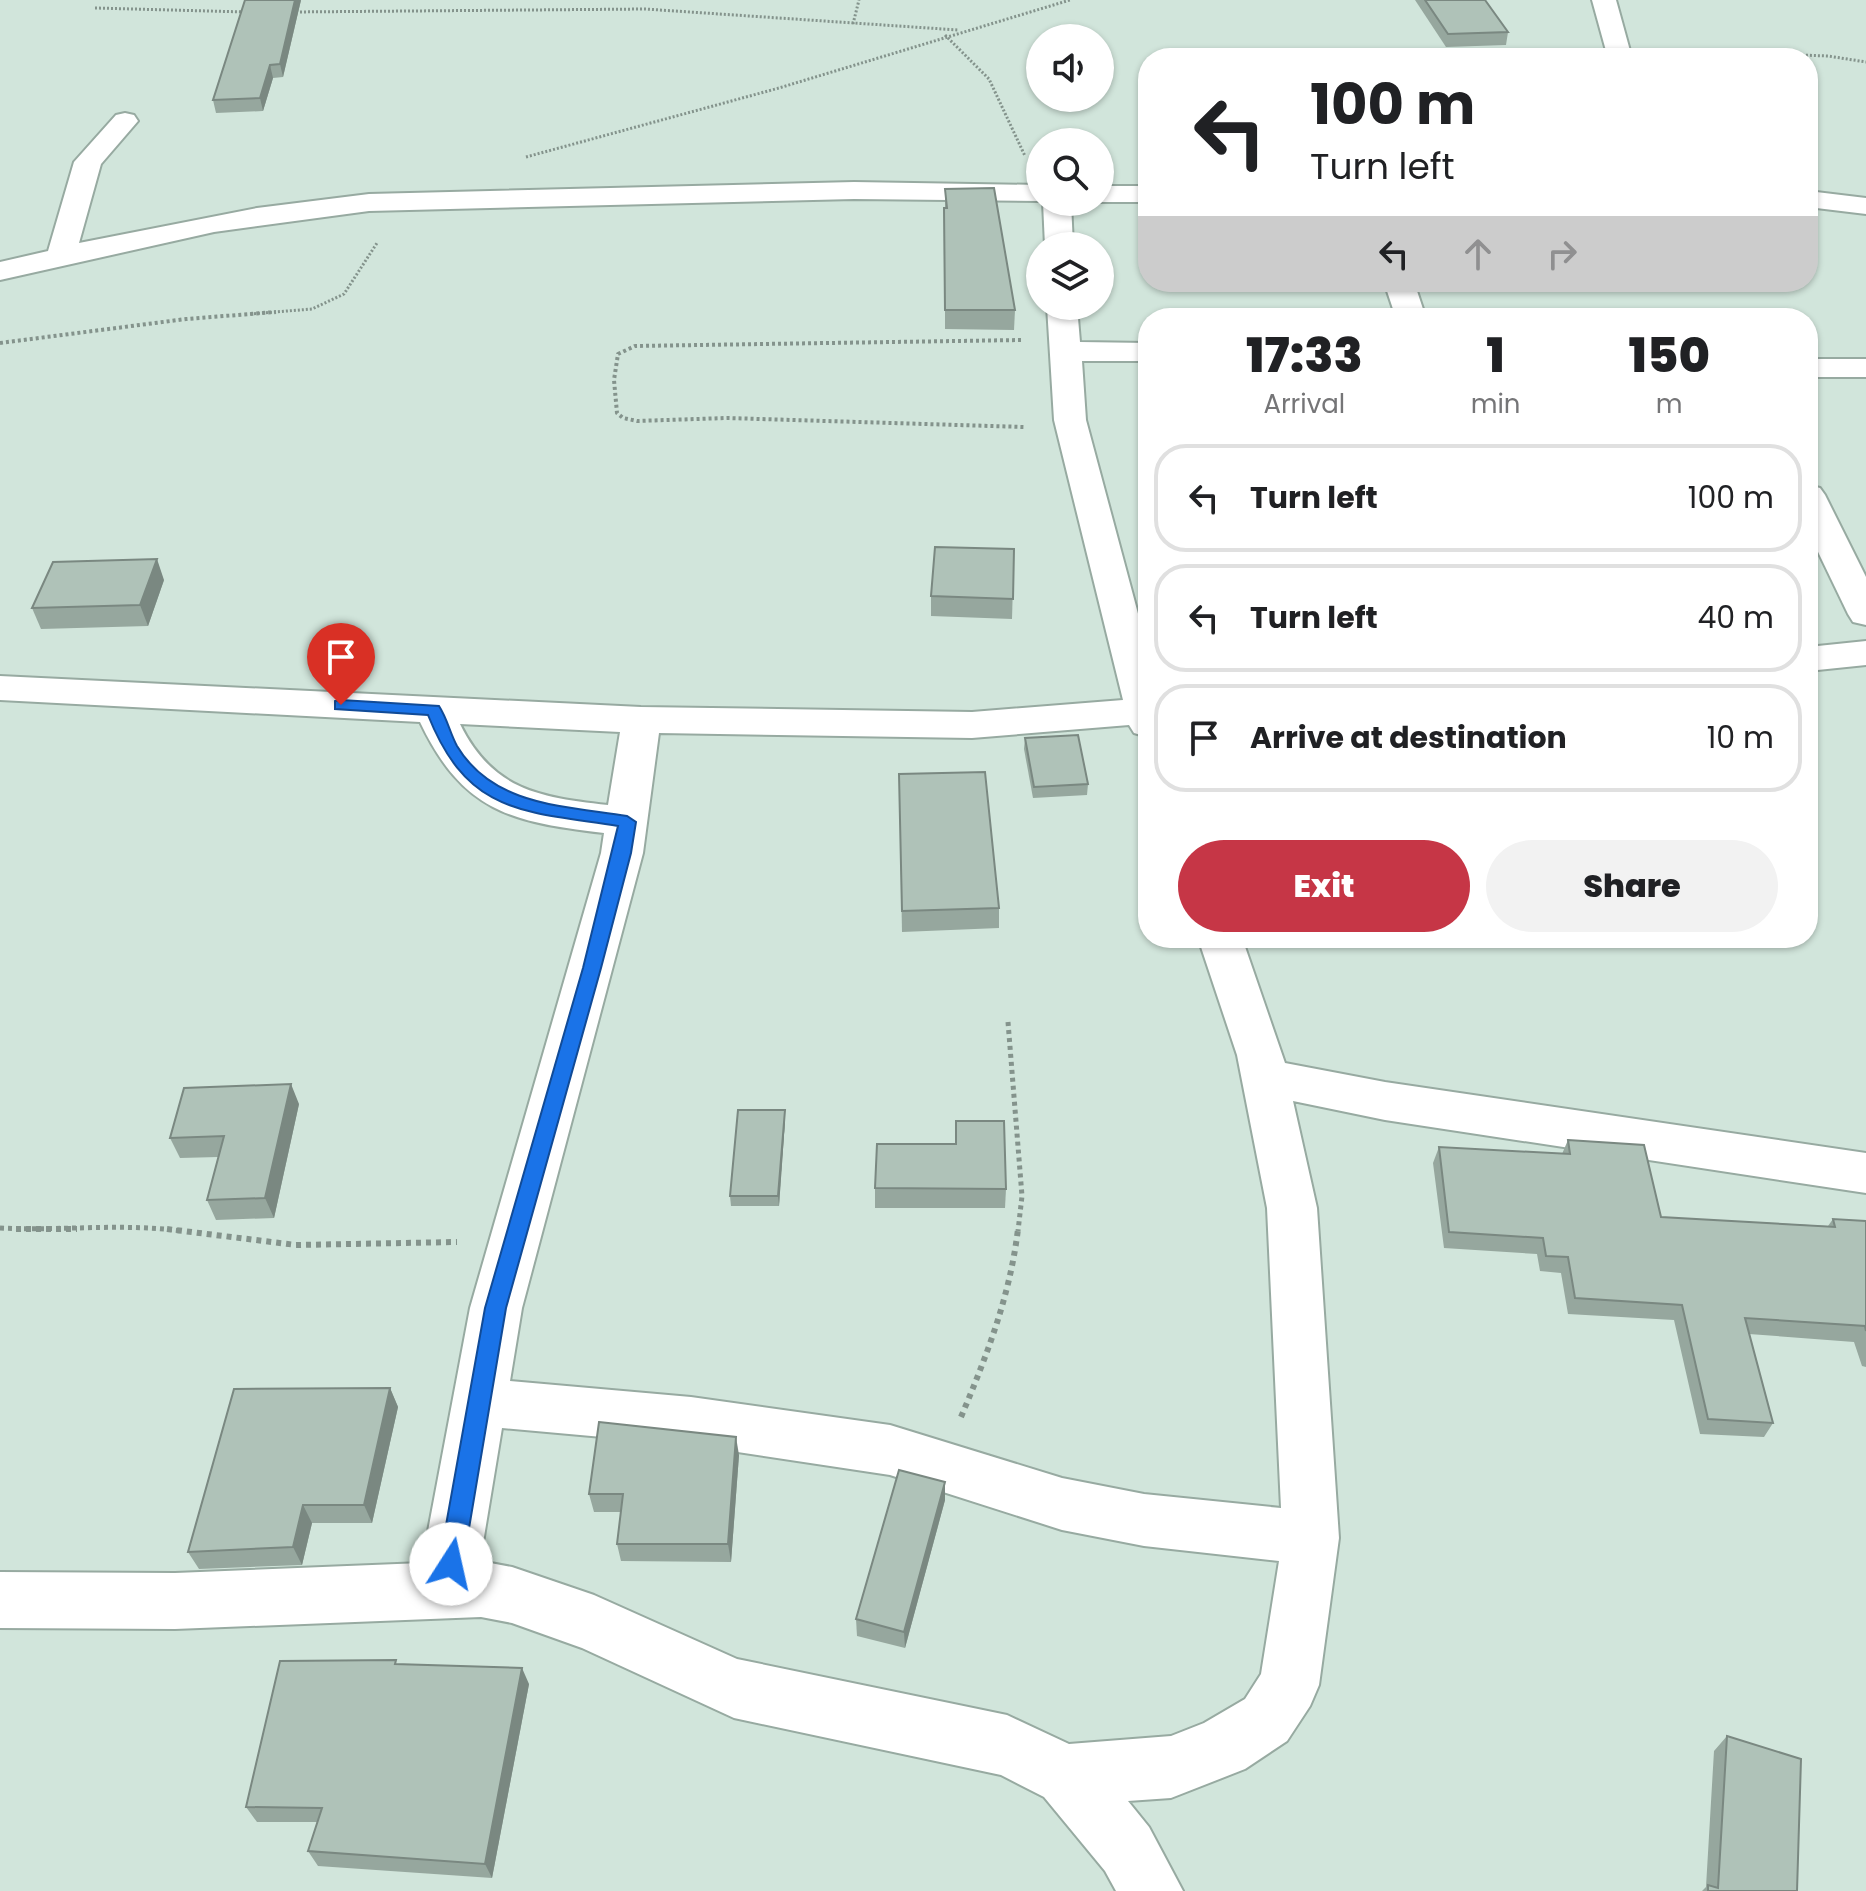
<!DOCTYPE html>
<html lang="en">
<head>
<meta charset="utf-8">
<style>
	body { margin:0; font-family:Poppins,sans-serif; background:#f2f2f2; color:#202124; height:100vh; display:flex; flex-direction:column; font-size:30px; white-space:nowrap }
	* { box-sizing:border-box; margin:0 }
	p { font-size:26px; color:#757577 }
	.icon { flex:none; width:44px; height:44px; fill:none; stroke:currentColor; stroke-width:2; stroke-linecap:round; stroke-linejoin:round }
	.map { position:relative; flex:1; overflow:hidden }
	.side { position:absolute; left:1138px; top:308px; width:680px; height:640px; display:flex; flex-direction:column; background:#fff; border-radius:32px; box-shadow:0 2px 6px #0004 }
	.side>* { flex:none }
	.hud { position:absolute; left:1138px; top:48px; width:680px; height:244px; border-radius:32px; box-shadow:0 2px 6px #0004; background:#fff; color:#202124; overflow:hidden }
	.fabs { position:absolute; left:1026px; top:24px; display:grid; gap:16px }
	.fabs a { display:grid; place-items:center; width:88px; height:88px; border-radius:50%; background:#fff; box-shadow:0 2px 6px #0004; font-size:40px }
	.pin { position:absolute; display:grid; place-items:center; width:68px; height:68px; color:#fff; margin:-82px -34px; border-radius:50% 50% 50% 0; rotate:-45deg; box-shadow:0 0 8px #0007 }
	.pin .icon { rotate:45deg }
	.me { position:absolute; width:88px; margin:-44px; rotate:10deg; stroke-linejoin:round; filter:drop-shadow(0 0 6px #0008) }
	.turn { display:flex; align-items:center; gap:28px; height:168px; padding:0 40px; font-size:36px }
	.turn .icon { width:104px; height:104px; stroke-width:2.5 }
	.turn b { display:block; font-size:56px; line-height:68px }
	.lanes { display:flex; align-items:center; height:76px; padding:0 40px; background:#0003; justify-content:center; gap:40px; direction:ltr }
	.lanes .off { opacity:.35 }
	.eta { display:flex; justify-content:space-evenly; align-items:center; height:136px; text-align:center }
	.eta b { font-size:48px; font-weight:800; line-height:56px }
	.action { display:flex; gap:16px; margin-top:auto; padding:16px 40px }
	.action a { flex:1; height:92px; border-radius:48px; background:#c63646; color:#fff; font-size:32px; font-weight:800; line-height:92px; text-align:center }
	.action a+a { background:#f2f2f2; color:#202124 }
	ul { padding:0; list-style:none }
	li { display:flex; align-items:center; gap:24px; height:108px; margin:0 16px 12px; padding:0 24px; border:4px solid #e0e0e0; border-radius:32px }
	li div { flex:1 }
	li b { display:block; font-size:30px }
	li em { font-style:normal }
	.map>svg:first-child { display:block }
</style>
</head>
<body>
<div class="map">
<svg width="1866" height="1891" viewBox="0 0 1866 1891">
	<rect width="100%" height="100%" fill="#d1e5db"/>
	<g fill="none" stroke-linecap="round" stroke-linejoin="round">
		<g stroke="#97aaa1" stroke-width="4">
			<g id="minor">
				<path d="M1592,0H1616L1632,58H1608Z"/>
				<path d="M125,113L134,115L138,121L101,164L79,243L257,208L369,194L854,182L1040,185V201L854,199L369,211L214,232L0,280V262L48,251L74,162L116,115Z"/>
				<path d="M1100,186H1148V202H1099Z"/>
				<path d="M1808,191L1866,198V214L1808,207Z"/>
				<path d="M1043,202H1071L1073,246H1045Z"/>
				<path d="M1384,282H1414L1426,318H1396Z"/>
				<path d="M1047,306H1077L1080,342L1148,343V361H1082L1086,420L1148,651V737L1134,733L1129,725L972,738L659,733L643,853L522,1308L510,1381L691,1397L890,1425L1062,1478L1144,1494L1281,1508L1267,1208L1237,1055L1198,938H1242L1285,1063L1385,1082L1866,1153V1193L1385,1120L1293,1101L1317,1208L1339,1538L1319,1685L1310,1706L1287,1741L1245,1769L1171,1798L1128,1801L1149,1827L1183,1891H1116L1105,1871L1044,1797L1001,1775L734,1718L582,1648L512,1623L481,1617L175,1629L0,1628V1572L175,1573L422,1563L470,1308L601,853L604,833C511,822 463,812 420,722L0,700V676L641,707L972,712L1123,700L1054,420ZM460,724L620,732L608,805C540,797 493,791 460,724ZM502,1428L691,1445L890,1475L1062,1530L1144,1546L1279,1561L1261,1674L1245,1699L1204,1723L1171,1736L1069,1744L1007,1715L737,1659L594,1595L512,1567L480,1561Z"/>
				<rect x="1808" y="359" width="58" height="18"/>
				<path d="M1808,485L1820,488L1825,495L1866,577V625L1853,622L1848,614L1808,531Z"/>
				<path d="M1866,641V665L1808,671V647Z"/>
			</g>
		</g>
		<g stroke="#84938c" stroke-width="3" stroke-dasharray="2 2" stroke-linecap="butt">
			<path d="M95,8L246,12"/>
			<path d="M292,12L645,9L958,30"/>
			<path d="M853,24L859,0"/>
			<path d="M945,35L989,79L1025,156"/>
			<path d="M1658,50L1828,56L1866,62"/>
			<path d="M526,157L779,88L1070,0"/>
			<path d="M250,314L312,309L344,294L377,243"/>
		</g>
		<g stroke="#84938c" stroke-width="4" stroke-dasharray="3 3" stroke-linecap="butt">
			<path d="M1021,340L635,346L618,354L614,380L617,413L623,418L637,421L727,418L1024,427"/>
			<path d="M0,343L186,319L276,312"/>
		</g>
		<g stroke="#84938c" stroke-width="5" stroke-dasharray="4 4" stroke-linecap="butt">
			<path d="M1008,1022L1022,1196L1018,1231"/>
			<path d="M0,1228C61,1231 122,1223 182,1231"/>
		</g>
		<g stroke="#84938c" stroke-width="6" stroke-dasharray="5 5" stroke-linecap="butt">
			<path d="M16,1229H77"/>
			<path d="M167,1229L296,1245L457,1242"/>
			<path d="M961,1417C987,1355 1010,1296 1018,1229"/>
		</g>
		<use href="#minor" fill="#fff" fill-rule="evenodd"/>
	</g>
	<g fill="#96a79e">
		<path d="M301,0L283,77L273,78L263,111L216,113L213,100Z"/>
		<path d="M1415,0H1485L1508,32L1506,45L1446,47Z"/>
		<path d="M945,189L1015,310L1014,330L945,329Z"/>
		<path d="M1014,549L1012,619L931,616V596Z"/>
		<path d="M164,580L148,626L41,629L32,608Z"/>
		<path d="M1025,738L1088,784L1087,795L1033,798L1024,749Z"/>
		<path d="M899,774L999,908V928L902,932Z"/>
		<path d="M299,1104L274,1218L216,1220L207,1200L218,1157L180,1158L170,1138Z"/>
		<path d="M785,1110V1121L779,1206H731L730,1196Z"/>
		<path d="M1568,1140L1661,1217L1828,1226L1833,1219L1866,1221V1367L1862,1366L1854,1342L1749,1334L1773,1423L1764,1437L1700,1434L1674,1320L1568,1314L1561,1273L1540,1271L1537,1254L1444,1248L1433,1163L1439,1147L1562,1154Z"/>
		<path d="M875,1188L1006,1189L1005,1208H875Z"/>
		<path d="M390,1388L398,1407L372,1523H312L302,1565L199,1569L188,1552Z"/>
		<path d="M739,1455L731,1562L621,1561L617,1544L621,1512H594L589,1494Z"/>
		<path d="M945,1482V1500L905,1648L857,1636L856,1619Z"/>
		<path d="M398,1664L529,1684L492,1878L318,1866L308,1851L317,1822H257L246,1807Z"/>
		<path d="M1727,1736L1797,1891H1702L1706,1887L1714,1751Z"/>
	</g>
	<g fill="#7a8881">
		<path d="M295,0H301L283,77L280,64Z"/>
		<path d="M270,65L273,78L263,111L260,98Z"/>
		<path d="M157,559L164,580L148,626L140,605Z"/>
		<path d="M291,1084L299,1104L274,1218L265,1198Z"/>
		<path d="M785,1110V1121L779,1206L778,1196Z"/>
		<path d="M390,1388L398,1407L372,1523L364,1505Z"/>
		<path d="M736,1437L739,1455L731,1562L728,1544Z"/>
		<path d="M945,1482V1500L905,1648L904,1632Z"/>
		<path d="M303,1505L312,1523L302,1565L293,1547Z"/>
		<path d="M522,1668L529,1684L492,1878L485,1864Z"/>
	</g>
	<g fill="#afc2b8" stroke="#7a8881" stroke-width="2">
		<path d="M245,0H295L280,64L270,65L260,98L213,100Z"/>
		<path d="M1425,0H1485L1508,32L1448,34Z"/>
		<path d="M994,188L1015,310H945L944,208H947L945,189Z"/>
		<path d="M935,547L1014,549L1013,599L931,596Z"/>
		<path d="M157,559L140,605L32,608L53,562Z"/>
		<path d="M1078,735L1088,784L1034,787L1025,738Z"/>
		<path d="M985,772L999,908L902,911L899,774Z"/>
		<path d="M291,1084L265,1198L207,1200L224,1136L170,1138L184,1088Z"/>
		<path d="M738,1110H785L778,1196H730Z"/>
		<path d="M956,1121H1004L1006,1189L875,1188L877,1144H956Z"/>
		<path d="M1568,1140L1644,1145L1661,1217L1835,1227L1833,1219L1866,1221V1331L1865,1326L1745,1318L1773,1423L1708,1419L1682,1305L1575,1298L1568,1257L1546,1256L1543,1238L1449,1232L1439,1147L1570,1154Z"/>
		<path d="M390,1388L364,1505H303L293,1547L188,1552L234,1389Z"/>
		<path d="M599,1422L736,1437L728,1544H617L623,1494H589Z"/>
		<path d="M899,1470L945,1482L904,1632L856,1619Z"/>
		<path d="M396,1660L395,1664L522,1668L485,1864L308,1851L322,1808L246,1807L280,1661Z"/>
		<path d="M1727,1736L1801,1759L1797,1891H1708V1885L1718,1888Z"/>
	</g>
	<path fill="#1a73e8" stroke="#114b97" stroke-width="2" d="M341,700L439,706C447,718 450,733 457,746C493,806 564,806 627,816L636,822L631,853L601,968L506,1308L463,1564L459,1572L451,1575L442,1572L439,1564L485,1308L583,968L618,826C523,811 468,815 428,715L335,709V701Z"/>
</svg>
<div class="fabs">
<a><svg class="icon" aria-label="sound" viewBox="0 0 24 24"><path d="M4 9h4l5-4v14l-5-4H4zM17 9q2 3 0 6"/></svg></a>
<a><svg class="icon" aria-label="search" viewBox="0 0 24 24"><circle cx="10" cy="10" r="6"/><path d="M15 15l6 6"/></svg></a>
<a><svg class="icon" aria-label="layers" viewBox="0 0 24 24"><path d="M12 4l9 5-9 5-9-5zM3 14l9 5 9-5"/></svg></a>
</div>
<div class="pin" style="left:341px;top:705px;background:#d93025"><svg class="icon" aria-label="arrive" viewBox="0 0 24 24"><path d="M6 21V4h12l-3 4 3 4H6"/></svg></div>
<svg class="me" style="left:451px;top:1564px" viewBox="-20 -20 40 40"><circle r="19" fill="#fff"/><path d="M0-13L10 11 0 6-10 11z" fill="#1a73e8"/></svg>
<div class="hud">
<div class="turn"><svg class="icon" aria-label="left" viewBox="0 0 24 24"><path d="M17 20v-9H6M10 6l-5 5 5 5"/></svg><div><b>100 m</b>Turn left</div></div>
<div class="lanes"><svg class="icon" aria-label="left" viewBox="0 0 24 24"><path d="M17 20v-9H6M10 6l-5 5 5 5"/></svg><svg class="icon off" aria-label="ahead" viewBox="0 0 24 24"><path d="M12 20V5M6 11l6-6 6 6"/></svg><svg class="icon off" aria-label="right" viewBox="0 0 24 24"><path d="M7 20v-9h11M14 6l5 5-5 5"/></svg></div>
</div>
<section class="side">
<div class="eta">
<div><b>17:33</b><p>Arrival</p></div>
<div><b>1</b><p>min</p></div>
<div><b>150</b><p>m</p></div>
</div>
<ul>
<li><svg class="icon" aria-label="left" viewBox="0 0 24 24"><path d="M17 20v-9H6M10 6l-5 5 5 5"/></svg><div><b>Turn left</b></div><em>100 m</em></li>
<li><svg class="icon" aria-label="left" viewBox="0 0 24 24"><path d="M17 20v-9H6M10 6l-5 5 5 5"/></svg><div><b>Turn left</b></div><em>40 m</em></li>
<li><svg class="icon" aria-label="arrive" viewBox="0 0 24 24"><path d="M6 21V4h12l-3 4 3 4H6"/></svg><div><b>Arrive at destination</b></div><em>10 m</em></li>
</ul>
<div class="action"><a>Exit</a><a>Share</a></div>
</section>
</div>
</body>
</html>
